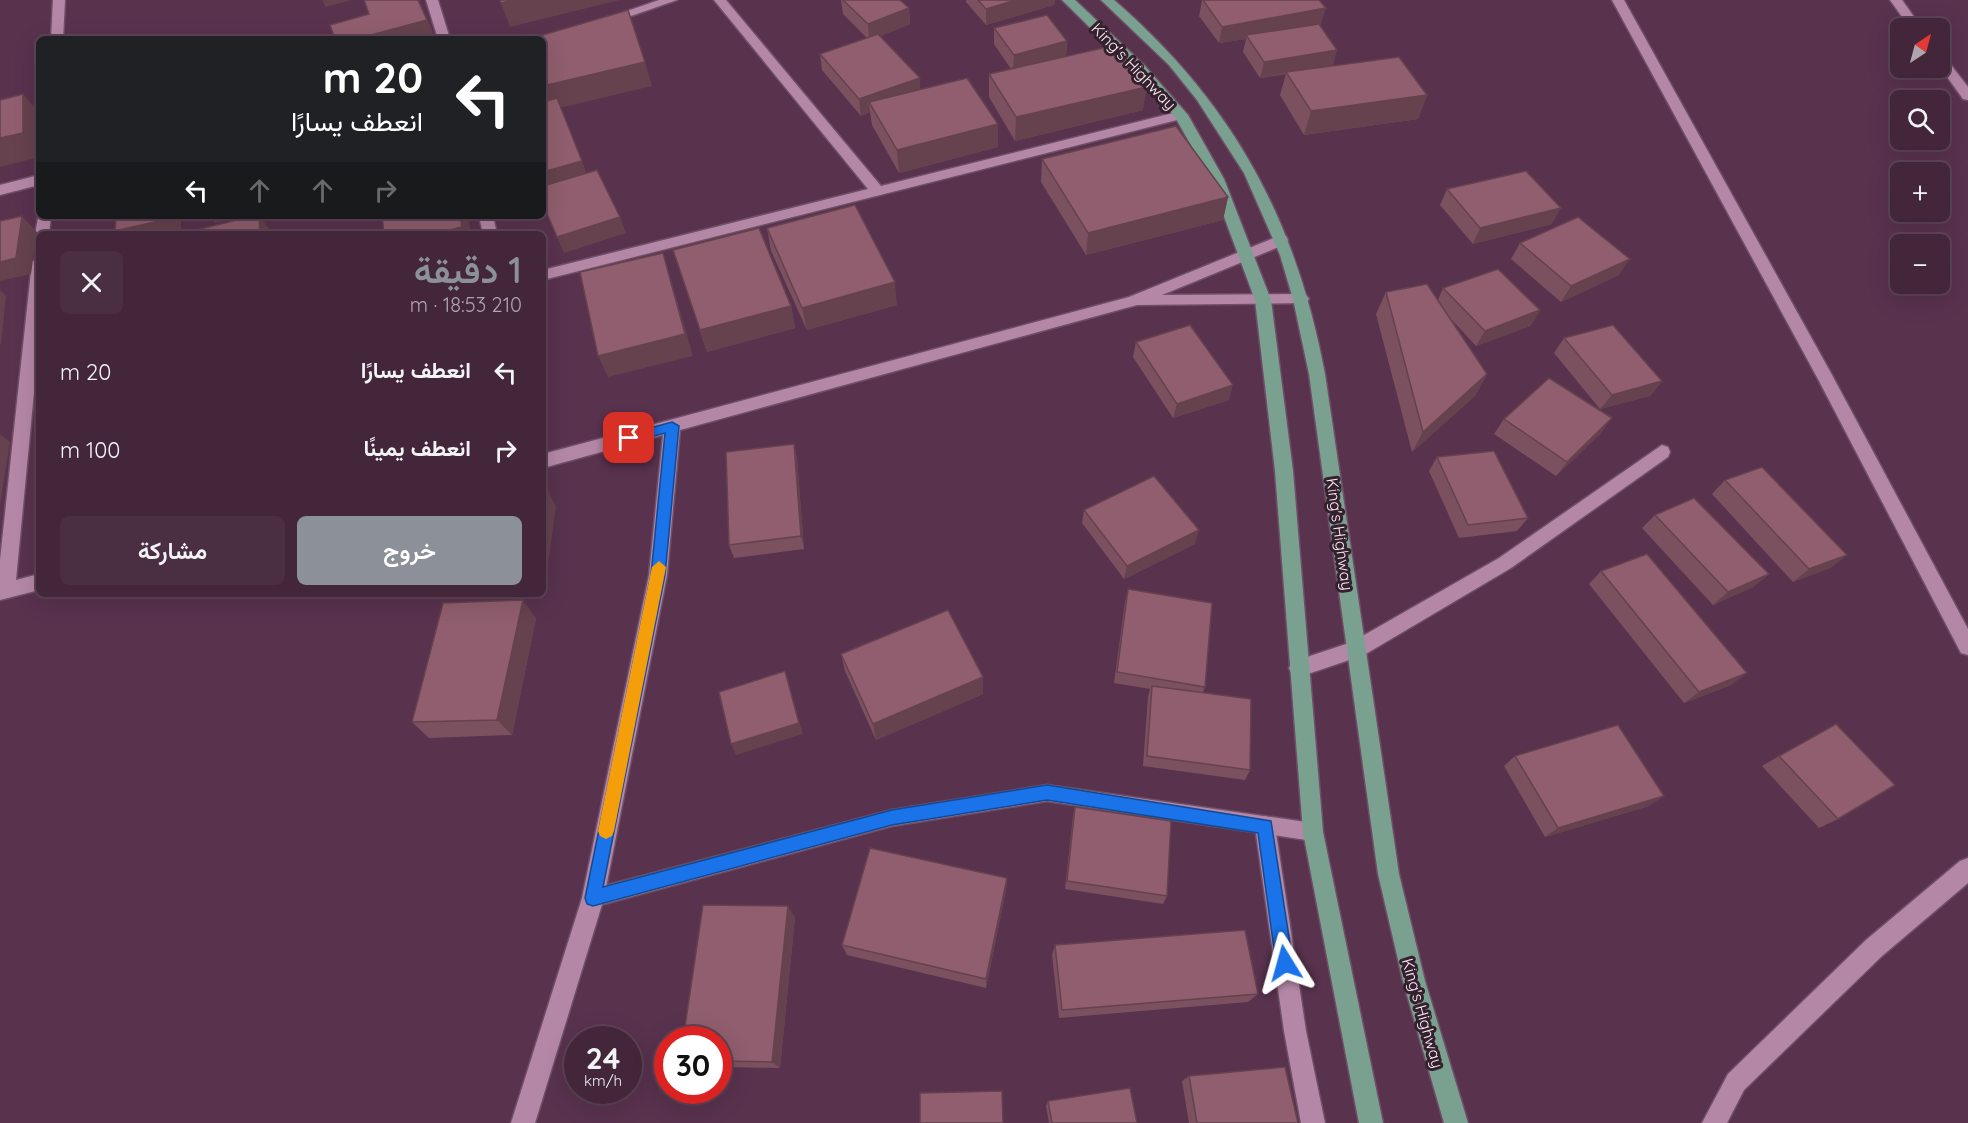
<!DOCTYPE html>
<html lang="ar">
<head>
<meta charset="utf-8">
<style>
	body { margin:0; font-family:Quicksand,Vazirmatn,sans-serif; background:#4a2e42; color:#f1f3f6; direction:rtl; height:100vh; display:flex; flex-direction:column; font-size:22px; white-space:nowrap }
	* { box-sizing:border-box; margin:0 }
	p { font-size:20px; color:#afa5af }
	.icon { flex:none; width:33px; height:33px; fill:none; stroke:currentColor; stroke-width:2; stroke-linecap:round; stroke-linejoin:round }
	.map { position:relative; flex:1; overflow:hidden; direction:ltr }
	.drawer { position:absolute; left:36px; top:231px; width:510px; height:366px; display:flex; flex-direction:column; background:#43263a; border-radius:9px; box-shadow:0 6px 24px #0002,0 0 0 2px #5b4354; direction:rtl }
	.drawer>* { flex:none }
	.hud { position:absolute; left:36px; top:36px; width:510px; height:183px; border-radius:9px; box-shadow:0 6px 24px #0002,0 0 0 2px #5b4354; direction:rtl; background:#202124; color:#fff; overflow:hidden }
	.needle { width:39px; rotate:36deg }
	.fabs { position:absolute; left:1890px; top:18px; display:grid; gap:12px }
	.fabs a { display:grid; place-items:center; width:60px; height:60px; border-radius:9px; background:#43263a; box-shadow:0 6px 24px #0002,0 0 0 2px #5b4354; font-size:30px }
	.speed { position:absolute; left:564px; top:1026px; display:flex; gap:12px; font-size:30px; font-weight:700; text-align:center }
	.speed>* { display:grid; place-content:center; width:78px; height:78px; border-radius:50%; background:#43263a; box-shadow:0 6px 24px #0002,0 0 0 2px #5b4354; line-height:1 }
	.speed small { font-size:15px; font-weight:400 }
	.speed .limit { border:9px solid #d22; background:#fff; color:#111 }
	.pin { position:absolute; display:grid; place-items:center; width:51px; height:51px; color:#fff; margin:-26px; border-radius:12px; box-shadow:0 3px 9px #0006 }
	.me { position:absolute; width:66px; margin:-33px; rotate:352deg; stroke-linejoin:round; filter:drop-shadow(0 0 4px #0008) }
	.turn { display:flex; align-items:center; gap:21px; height:126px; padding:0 24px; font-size:27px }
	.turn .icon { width:78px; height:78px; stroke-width:2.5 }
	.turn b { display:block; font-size:42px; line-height:51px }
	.lanes { display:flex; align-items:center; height:57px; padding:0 24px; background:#0003; justify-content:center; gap:30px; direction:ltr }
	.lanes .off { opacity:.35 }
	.round { display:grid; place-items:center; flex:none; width:63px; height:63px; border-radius:9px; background:#4a2e42 }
	.summary { display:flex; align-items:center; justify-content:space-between; height:102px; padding:0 24px }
	h1 { font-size:36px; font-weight:600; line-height:45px; color:#8c9099 }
	.primary-button { display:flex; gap:12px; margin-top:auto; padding:12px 24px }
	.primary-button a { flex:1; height:69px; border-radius:9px; background:#8c9099; color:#fff; font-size:24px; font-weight:600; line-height:69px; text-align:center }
	.primary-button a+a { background:#4a2e42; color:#f1f3f6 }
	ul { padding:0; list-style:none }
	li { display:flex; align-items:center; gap:18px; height:78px; padding:0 24px }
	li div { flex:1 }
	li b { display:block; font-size:22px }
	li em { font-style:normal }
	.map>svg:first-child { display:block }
</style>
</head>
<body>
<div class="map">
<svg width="1968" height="1123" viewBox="0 0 1968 1123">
	<rect width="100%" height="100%" fill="#59324e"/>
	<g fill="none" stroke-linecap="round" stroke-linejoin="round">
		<g stroke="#6f4f67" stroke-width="3">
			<path id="lane" d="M1047,785L1313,823L1319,826L1322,832L1319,838L1313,841L1047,801L892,826L593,907L587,904L584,898L587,892L593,889L892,810Z"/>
		</g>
		<g stroke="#6f4f67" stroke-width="3">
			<g id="street">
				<path d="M53,0H65L63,39H51Z"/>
				<path d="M426,0H438L450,39H438Z"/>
				<path d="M659,0H677L611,23L601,20Z"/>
				<path d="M714,0H726L881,186L1181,111L1188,115L1181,119L543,280V270L868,189Z"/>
				<path d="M1612,0H1624L1832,375L1968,629V655L1961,653L1818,379Z"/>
				<path d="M1890,0H1902L1922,28H1910Z"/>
				<path d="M1940,55L1944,56L1968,87V100L1963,99L1940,67Z"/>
				<path d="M39,175V185L0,195V185Z"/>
				<path d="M39,213V216H51L49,234H39V238L35,234Z"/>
				<path d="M479,216H493L497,234H483Z"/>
				<path d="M1281,235L1286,236L1288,240L1286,244L1162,295L1301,294L1306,295L1309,299L1306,303L1137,305L680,430L667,575L604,898L535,1123H511L582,898L649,575L663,435L543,468V454L1129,297Z"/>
				<path d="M39,257V340L16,580L39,574V590L0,600V560L32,262Z"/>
				<path d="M1662,445L1668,447L1670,452L1668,457L1511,568L1364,655L1299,677L1292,674L1289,668L1292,662L1352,642L1499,558Z"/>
				<path d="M1265,816L1272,819L1275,826L1306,1031L1325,1123H1301L1284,1031L1255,826L1258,819Z"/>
				<path d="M1968,858V883L1882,956L1744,1090L1727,1123H1702L1728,1074L1866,940L1960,861Z"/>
			</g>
		</g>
		<g stroke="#6f4f67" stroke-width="3">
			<g id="primary">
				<path d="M1062,0H1075L1144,65L1188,115L1224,179L1271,300L1293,471L1323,832L1383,1123H1359L1303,832L1275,471L1255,300L1210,179L1175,117L1134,71Z"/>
				<path d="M1101,0H1114C1233,103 1296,220 1325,374L1399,874L1425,981L1468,1123H1444L1403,981L1378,874L1309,374L1293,299L1280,255L1244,173L1197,100L1169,65Z"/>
			</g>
		</g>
		<use href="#lane" fill="#b487a6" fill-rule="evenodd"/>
		<use href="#street" fill="#b487a6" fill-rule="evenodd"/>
		<use href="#primary" fill="#7aa08f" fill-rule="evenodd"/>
	</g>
	<g fill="#7c515f">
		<path d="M841,0H900L909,8L910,24L880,36L920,78V89L998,124V147L899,173L872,125L870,112L861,116L822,70L820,54L867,38L843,14Z"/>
		<path d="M966,0H1055L1054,5L986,25L966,2Z"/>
		<path d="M1202,0H1319L1321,24L1319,25L1333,66L1427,95L1418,119L1304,135L1280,95L1286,74L1260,78L1243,52L1246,39L1219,43L1199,16Z"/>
		<path d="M994,28L1067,41L1066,56L1143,110L1015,141L989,97V74L1011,69L994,44Z"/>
		<path d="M1042,159L1228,197L1223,220L1086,255L1041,182Z"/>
		<path d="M1447,189L1552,224L1473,244L1440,205Z"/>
		<path d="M767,228L897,305L807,330L771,251Z"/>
		<path d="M1520,243L1619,275L1561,302L1511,259Z"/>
		<path d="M673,250L791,306L795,328L707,352Z"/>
		<path d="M1443,288L1540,310L1530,326L1476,346L1451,319L1487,374L1475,396L1412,452L1376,314L1386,292L1438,300Z"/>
		<path d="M1564,338L1662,381L1650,396L1600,409L1554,353Z"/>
		<path d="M1136,342L1229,400L1173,418L1133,357Z"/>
		<path d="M1504,419L1601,433L1556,476L1494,434Z"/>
		<path d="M794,444L797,459L804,549L734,558L729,545Z"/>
		<path d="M1437,457L1528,518L1517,531L1459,538L1429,471Z"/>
		<path d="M1725,480L1847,555L1830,568L1793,582L1712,494Z"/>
		<path d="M1084,510L1195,544L1124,579L1082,523Z"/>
		<path d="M1655,515L1769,574L1753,587L1713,605L1642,528Z"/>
		<path d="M1601,571L1731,685L1684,703L1589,584Z"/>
		<path d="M1128,589L1205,687L1203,692L1250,770L1245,780L1143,766L1148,697L1150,689L1114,683L1125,602Z"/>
		<path d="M536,618L512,735L429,738L412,722Z"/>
		<path d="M841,654L983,677V694L876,740L845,671Z"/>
		<path d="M1515,756L1649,806L1545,837L1504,766Z"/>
		<path d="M1779,756L1838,819L1819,828L1762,766Z"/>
		<path d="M1075,807L1167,896L1163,904L1065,889L1073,816Z"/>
		<path d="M1007,878L1006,890L986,988L847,955L842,945Z"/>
		<path d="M795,917L780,1068L718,1067V1040Z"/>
		<path d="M1055,945L1258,994L1248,1002L1059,1018L1052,955Z"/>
		<path d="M1189,1076L1298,1123H1189L1182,1081Z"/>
		<path d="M1048,1101L1137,1123H1049L1046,1106Z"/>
	</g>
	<g fill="#65424d">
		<path d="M322,0H352L326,7Z"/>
		<path d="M419,0L436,39H356L418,0Z"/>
		<path d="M515,0H620L510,27L501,3Z"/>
		<path d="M1016,0H1055L1054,5L986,25V9Z"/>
		<path d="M909,8L910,24L869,40L868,24Z"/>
		<path d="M1326,8L1321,24L1248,38L1246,35V39L1219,43L1222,27Z"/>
		<path d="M1067,41L1066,57L1013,71L1014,55Z"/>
		<path d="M1337,50L1333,66L1286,72V73L1260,78L1264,62Z"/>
		<path d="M645,62L652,86L543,112V86Z"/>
		<path d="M920,78V94L869,102L870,112L861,116L859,99Z"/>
		<path d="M1147,87L1143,110L1015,141L1016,117Z"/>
		<path d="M23,94L39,113V157L0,167V138Z"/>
		<path d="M1427,95L1418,119L1304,135L1311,111Z"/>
		<path d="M998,124V147L899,173L897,150Z"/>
		<path d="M582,161L588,177L548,189L543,177V172Z"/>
		<path d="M1228,197L1223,220L1086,255L1088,233Z"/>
		<path d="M1561,208L1552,224L1473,244L1480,228Z"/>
		<path d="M22,216L37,232L31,274L0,281V262Z"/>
		<path d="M168,216H181V234H118L115,231Z"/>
		<path d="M210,216H247L215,223Z"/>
		<path d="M259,216L270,230V234H260Z"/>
		<path d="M460,216H468L471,234H433Z"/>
		<path d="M620,217L626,233L564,253L557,237Z"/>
		<path d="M663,253L670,276L693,356L608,377L598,356Z"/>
		<path d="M1630,259L1619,275L1561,302L1571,286Z"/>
		<path d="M895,282L897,305L807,330L802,308Z"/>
		<path d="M0,290L6,296L1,344H0Z"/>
		<path d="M791,306L795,328L707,352L700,330Z"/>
		<path d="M1540,310L1530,326L1476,346L1485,331Z"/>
		<path d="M1487,374L1475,396L1412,452L1423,432Z"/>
		<path d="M1662,381L1650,396L1600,409L1612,395Z"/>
		<path d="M1233,385L1229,400L1173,418L1177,404Z"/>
		<path d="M1612,418L1601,433L1556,476L1567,462Z"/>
		<path d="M0,434L10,442L0,505Z"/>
		<path d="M794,444L797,459L804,549L801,536Z"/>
		<path d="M548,492L556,506L546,579L543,575V524Z"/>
		<path d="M1199,530L1195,544L1124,579L1127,566Z"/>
		<path d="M1847,555L1830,568L1793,582L1809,569Z"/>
		<path d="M1769,574L1753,587L1713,605L1728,592Z"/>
		<path d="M523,600L536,618L512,735L497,720Z"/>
		<path d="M785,671L803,734L736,755L731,744Z"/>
		<path d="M1747,673L1731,685L1684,703L1699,692Z"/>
		<path d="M983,677V694L876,740L873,724Z"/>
		<path d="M1664,796L1649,806L1545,837L1558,828Z"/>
		<path d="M1007,878L1006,890L986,988V979Z"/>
		<path d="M788,906L795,917L780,1068L772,1062Z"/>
	</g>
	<g fill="#905e6e" stroke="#65424d" stroke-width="1.5">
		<path d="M364,0H418L427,20L356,39H335L330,25L369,14Z"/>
		<path d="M500,0H515L501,3Z"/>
		<path d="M843,0H900L909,8L868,24Z"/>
		<path d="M978,0H1016L986,9Z"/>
		<path d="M1203,0H1319L1326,8L1222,27Z"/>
		<path d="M628,10L645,62L543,86V39H533L536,37Z"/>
		<path d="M1047,15L1067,41L1014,55L994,28Z"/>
		<path d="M1319,24L1337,50L1264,62L1246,35Z"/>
		<path d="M878,34L920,78L859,99L820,54Z"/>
		<path d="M1116,45L1147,87L1016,117L989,74Z"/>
		<path d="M1399,57L1427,95L1311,111L1286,72Z"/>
		<path d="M967,78L998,124L897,150L869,102Z"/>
		<path d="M23,94V133L0,138V100Z"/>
		<path d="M557,98L582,161L543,172V102Z"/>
		<path d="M1176,126L1228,197L1088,233L1042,159Z"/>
		<path d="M597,170L620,217L557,237L543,204V186Z"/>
		<path d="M1526,171L1561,208L1480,228L1447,189Z"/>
		<path d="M855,205L895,282L802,308L767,228Z"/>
		<path d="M22,216L16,258L0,262V221Z"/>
		<path d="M116,216H168V219L115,231Z"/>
		<path d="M253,216H259L260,234H180Z"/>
		<path d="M382,216H460L462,227L433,234H384Z"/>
		<path d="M1578,217L1630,259L1571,286L1520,243Z"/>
		<path d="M759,228L791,306L700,330L673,250Z"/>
		<path d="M663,253L685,334L598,356L580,272Z"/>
		<path d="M1498,269L1540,310L1485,331L1443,288Z"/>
		<path d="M1427,284L1487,374L1423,432L1386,292Z"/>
		<path d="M1190,325L1233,385L1177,404L1136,342Z"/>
		<path d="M1613,325L1662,381L1612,395L1564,338Z"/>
		<path d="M1549,378L1612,418L1567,462L1504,419Z"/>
		<path d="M794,444L801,536L729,545L726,452Z"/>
		<path d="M1494,451L1528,518L1468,525L1437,457Z"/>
		<path d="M1762,467L1847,555L1809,569L1725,480Z"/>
		<path d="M1154,476L1199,530L1127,566L1084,510Z"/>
		<path d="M543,492H548L543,524Z"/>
		<path d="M1694,498L1769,574L1728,592L1655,515Z"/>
		<path d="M1647,554L1747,673L1699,692L1601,571Z"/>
		<path d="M1128,589L1212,603L1205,687L1117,672Z"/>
		<path d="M523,600L497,720L412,722L443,603Z"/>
		<path d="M948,610L983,677L873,724L841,654Z"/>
		<path d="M785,671L799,723L731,744L719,692Z"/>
		<path d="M1152,686L1251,699L1250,770L1147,756Z"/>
		<path d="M1836,724L1895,785L1838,819L1779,756Z"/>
		<path d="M1618,725L1664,796L1558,828L1515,756Z"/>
		<path d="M1075,807L1171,821L1167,896L1067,881Z"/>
		<path d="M870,848L1007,878L986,979L842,945Z"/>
		<path d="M703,905L788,906L772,1062L718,1061V1040H683Z"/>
		<path d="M1245,930L1258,994L1062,1010L1055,945Z"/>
		<path d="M1285,1067L1298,1123H1197L1189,1076Z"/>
		<path d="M1130,1088L1137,1123H1052L1048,1101Z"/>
		<path d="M1002,1091L1003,1123H920V1093Z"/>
	</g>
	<path fill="#1a73e8" stroke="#114b97" stroke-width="1.5" d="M672,422L679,426L665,575L603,887L892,810L1047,785L1271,821L1293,963L1291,969L1285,971L1279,969L1276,963L1258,833L1047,800L892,825L593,906L587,904L585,898L651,575L665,433L629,443L623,438L625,435Z"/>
	<path fill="#f59e0b" d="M659,561L666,567L614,831L612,836L606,839L600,836L598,831L652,567Z"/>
	<g text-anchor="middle" stroke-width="6" stroke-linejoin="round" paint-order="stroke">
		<g font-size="16" fill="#feeaf7" stroke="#34212e">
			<text transform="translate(1134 66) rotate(46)" y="6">King's Highway</text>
			<text transform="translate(1340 534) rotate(82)" y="6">King's Highway</text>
			<text transform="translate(1423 1013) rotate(74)" y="6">King's Highway</text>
		</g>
	</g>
</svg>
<div class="fabs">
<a><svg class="needle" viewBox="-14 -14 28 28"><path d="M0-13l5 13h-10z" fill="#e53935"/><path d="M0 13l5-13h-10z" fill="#afa5af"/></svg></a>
<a><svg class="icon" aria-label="search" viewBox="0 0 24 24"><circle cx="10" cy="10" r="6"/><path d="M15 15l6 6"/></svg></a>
<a>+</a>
<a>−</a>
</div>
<div class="speed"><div>24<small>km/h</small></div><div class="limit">30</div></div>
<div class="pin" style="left:629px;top:438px;background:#d93025"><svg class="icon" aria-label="arrive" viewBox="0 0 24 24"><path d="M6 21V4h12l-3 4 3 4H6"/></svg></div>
<svg class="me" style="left:1285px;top:963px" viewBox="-20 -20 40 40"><path d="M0-17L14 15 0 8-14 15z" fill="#1a73e8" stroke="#fff" stroke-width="4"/></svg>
<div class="hud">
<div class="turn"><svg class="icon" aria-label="left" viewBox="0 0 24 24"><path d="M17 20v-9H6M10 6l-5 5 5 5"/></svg><div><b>20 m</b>انعطف يسارًا</div></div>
<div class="lanes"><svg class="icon" aria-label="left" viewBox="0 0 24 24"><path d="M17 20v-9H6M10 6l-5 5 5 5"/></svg><svg class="icon off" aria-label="ahead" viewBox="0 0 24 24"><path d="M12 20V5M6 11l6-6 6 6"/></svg><svg class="icon off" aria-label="ahead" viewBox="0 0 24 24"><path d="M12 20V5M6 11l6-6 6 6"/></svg><svg class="icon off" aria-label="right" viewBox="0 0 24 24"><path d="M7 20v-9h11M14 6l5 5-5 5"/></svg></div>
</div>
<section class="drawer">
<div class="summary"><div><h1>1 دقيقة</h1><p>210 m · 18:53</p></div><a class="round"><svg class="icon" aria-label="close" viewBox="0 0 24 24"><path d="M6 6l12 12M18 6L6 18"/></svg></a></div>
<ul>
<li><svg class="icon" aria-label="left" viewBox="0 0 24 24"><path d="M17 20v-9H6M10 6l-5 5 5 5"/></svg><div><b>انعطف يسارًا</b></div><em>20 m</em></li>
<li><svg class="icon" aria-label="right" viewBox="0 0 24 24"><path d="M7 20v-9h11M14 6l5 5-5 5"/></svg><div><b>انعطف يمينًا</b></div><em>100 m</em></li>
</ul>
<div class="primary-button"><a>خروج</a><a>مشاركة</a></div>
</section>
</div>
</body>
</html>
